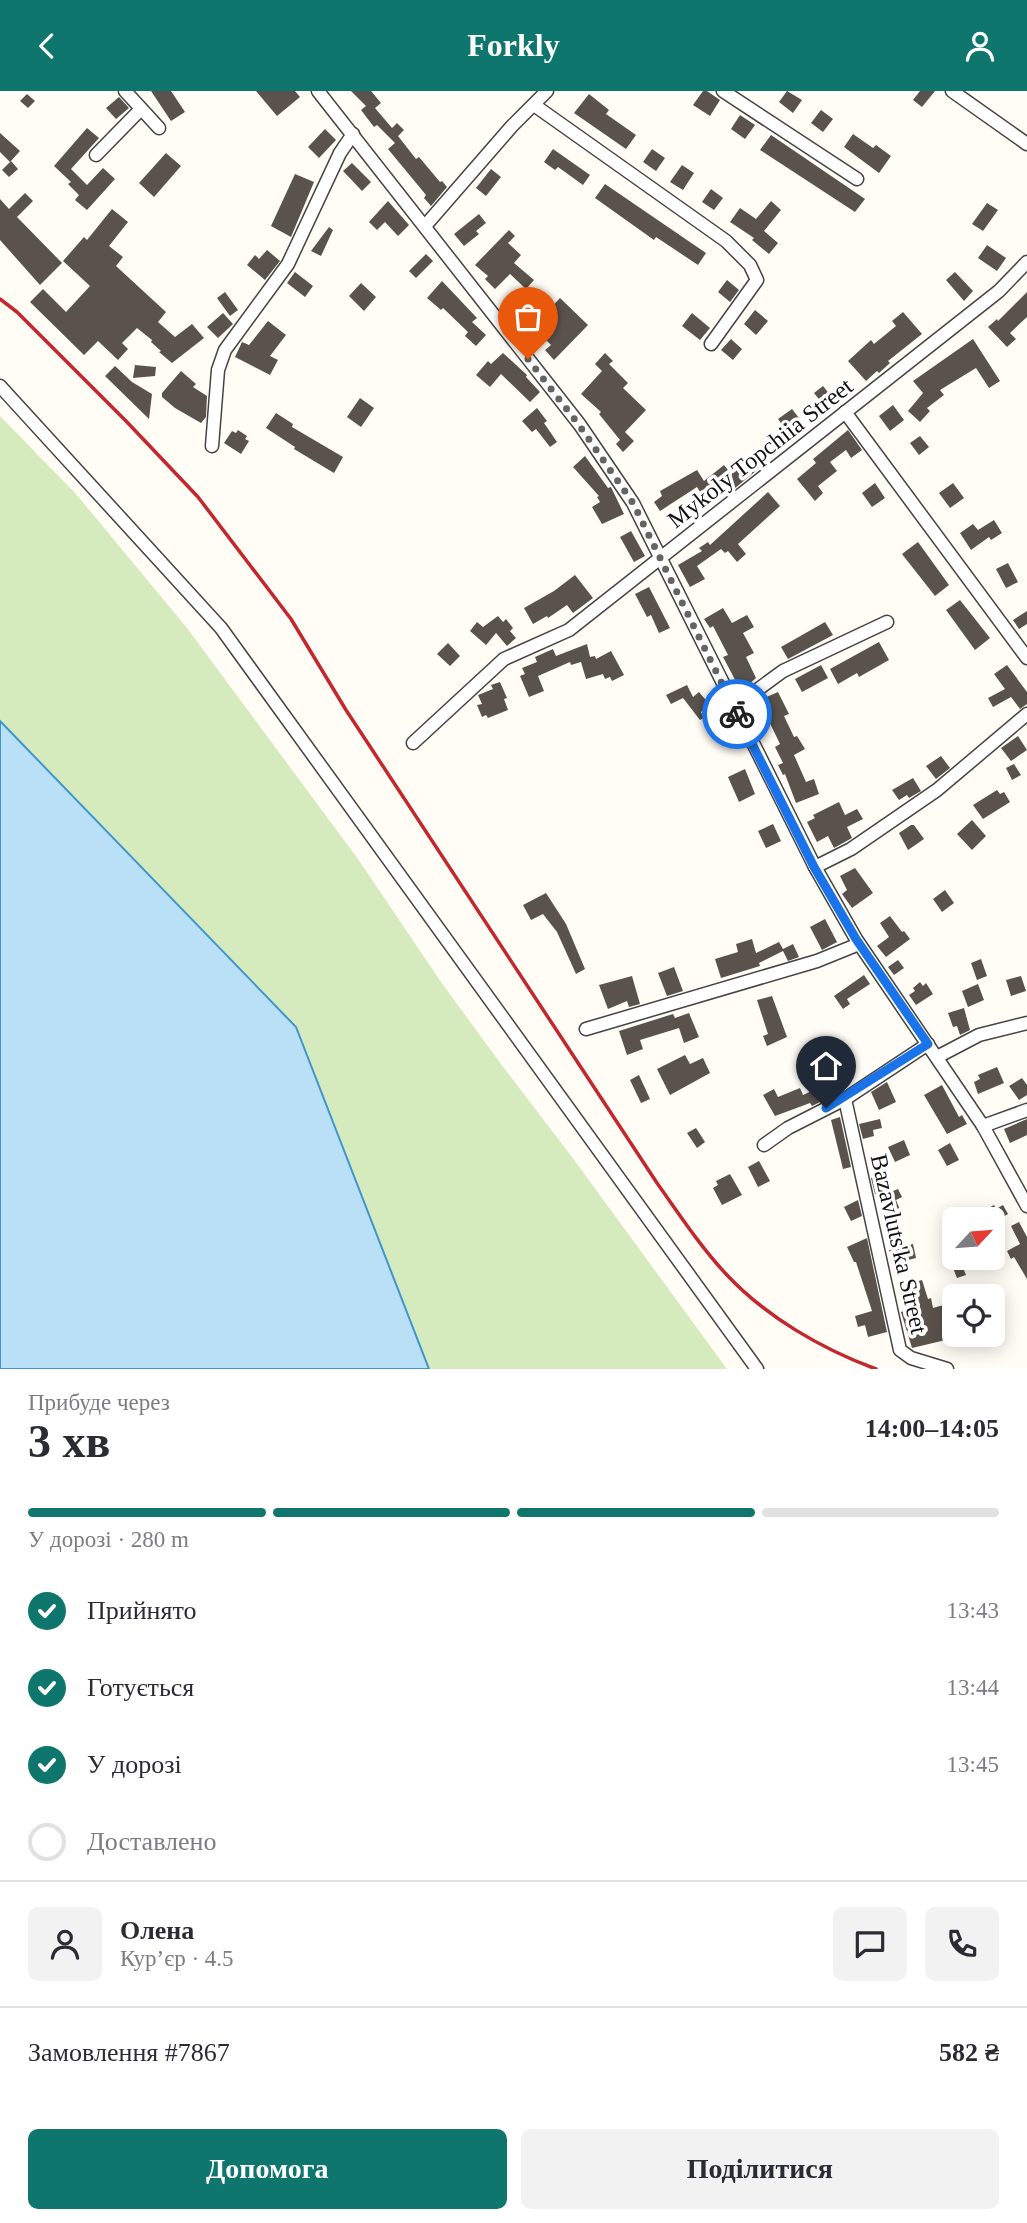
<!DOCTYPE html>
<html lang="uk">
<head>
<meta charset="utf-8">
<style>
	:root { --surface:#fff; --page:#f2f2f3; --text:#2b2b33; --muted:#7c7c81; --line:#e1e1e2; --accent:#0f766e }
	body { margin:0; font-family:Georgia,serif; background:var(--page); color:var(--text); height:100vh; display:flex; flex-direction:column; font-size:26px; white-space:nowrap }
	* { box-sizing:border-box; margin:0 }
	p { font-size:23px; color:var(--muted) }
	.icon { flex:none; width:38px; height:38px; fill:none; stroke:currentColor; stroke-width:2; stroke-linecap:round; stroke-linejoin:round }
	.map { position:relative; height:1278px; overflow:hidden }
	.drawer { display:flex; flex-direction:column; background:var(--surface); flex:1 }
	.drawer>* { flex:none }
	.needle { width:46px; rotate:64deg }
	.buttons { position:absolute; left:942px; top:1116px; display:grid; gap:14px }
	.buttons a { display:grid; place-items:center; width:63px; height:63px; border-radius:10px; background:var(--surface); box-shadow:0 4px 18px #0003; font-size:35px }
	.pin { position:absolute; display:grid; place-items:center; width:60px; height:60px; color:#fff; margin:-72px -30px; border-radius:50% 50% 50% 0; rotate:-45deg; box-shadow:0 0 7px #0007 }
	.pin .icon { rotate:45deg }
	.courier { position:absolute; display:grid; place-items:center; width:70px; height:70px; margin:-35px; border:5px solid #1a73e8; border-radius:50%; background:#fff; color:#222; box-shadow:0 2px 9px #0007 }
	.overview em { font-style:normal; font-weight:700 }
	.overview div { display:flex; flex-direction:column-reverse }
	.overview { display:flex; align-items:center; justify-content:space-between; height:119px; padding:0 28px }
	h1 { font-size:46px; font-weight:700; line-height:52px }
	.bar { display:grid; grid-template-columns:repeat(4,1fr); gap:10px 7px; align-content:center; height:84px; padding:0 28px }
	.bar i { height:9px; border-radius:5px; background:var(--line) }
	.bar .on { background:var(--accent) }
	.bar p { grid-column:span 4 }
	.line { display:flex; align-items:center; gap:18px; padding:0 28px; border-top:2px solid var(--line) }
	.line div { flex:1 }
	.round { display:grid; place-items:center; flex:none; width:74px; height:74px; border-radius:10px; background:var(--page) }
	ol { padding:0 28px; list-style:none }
	li { display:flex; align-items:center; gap:21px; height:77px }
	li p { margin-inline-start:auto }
	li .icon { padding:7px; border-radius:50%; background:var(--accent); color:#fff; stroke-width:4 }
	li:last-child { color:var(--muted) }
	li i { width:38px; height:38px; border:4px solid var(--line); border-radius:50% }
	.button { display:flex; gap:14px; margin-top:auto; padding:14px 28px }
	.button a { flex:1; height:80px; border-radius:10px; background:var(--accent); color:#fff; font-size:28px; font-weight:700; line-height:80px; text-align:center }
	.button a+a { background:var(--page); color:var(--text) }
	header { display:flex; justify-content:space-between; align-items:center; height:91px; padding:0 28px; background:var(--accent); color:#fff; font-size:32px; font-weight:700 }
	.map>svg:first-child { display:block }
	.green { fill:#d5ebbd }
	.water { fill:#b9e0f7; stroke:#3f96cf; stroke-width:2 }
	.building { fill:#5a524d }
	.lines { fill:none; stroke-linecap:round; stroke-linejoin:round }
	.minor-casing { stroke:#444; stroke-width:15 }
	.minor { stroke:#fff; stroke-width:12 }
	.rail { stroke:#c4262e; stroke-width:3.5 }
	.done { stroke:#646461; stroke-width:7; stroke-dasharray:0 12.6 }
	.route { stroke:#1a73e8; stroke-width:9 }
	.labels { text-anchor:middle; stroke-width:7; stroke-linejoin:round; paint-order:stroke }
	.street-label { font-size:24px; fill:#111; stroke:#fff }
</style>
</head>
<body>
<header><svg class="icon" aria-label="back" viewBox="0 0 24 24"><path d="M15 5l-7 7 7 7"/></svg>Forkly<svg class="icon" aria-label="person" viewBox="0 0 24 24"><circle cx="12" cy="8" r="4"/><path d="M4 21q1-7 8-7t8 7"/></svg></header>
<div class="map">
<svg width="1027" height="1278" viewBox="0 0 1027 1278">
	<rect width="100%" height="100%" fill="#fffdf5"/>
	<polygon class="green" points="0,325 76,403 187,537 358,768 441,891 501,973 572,1066 727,1278 429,1278 296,936 0,630"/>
	<polygon class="water" points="0,630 296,936 429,1278 0,1278"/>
	<g class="building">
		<polygon points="151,0 171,0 185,21 171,30"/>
		<polygon points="256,0 295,0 300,6 277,25"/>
		<polygon points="351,0 371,0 381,12 375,17 392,37 397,32 404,39 398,45 416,68 419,66 440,91 442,90 447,96 431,115 424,107 426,104 388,58 395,52 377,34 374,36 361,19 366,15"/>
		<polygon points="703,0 707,0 720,9 710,25 693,14"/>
		<polygon points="787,0 802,9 793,22 779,11"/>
		<polygon points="920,0 935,0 922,16 913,9"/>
		<polygon points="27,3 35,10 28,17 20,10"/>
		<polygon points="589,3 609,19 606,23 636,44 626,58 574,22"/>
		<polygon points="119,6 129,17 116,28 106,17"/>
		<polygon points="821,19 833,28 823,41 811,32"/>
		<polygon points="740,24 755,34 745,48 731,38"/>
		<polygon points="87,37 99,47 71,78 87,94 103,77 115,88 87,119 75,109 79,104 68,93 71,91 54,75"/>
		<polygon points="325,38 336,49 319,67 308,56"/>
		<polygon points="0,42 20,60 10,71 0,61"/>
		<polygon points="853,43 873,57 876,54 891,65 879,82 844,56"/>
		<polygon points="771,44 865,108 855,121 760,59"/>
		<polygon points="553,58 590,84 583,94 558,76 555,79 544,71"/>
		<polygon points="652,58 665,67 656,80 643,71"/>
		<polygon points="166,62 181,75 154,106 139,92"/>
		<polygon points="11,70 18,78 9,86 2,79"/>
		<polygon points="352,72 371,91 362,100 343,80"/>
		<polygon points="682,74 694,82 683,99 670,91"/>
		<polygon points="491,78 501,86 486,105 476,97"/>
		<polygon points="295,83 314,91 291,146 271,135"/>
		<polygon points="605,93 706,162 698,174 656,146 654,149 595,107"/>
		<polygon points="711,98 723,107 714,119 702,111"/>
		<polygon points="25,102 33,110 17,126 62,172 40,194 0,149 0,108 9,118"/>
		<polygon points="388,110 409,134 398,145 385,131 377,139 369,131"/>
		<polygon points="771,110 781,119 764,140 778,152 769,163 752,149 754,147 730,131 740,117 756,128"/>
		<polygon points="987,112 998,119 983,140 972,133"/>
		<polygon points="112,118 128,131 109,155 123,166 116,175 166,221 158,231 175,246 192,233 204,247 172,272 159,261 161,260 151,251 152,249 137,237 122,252 128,258 118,269 98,250 84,264 30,211 43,198 66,221 90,195 63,170 84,146 87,149"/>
		<polygon points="479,123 486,132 476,140 479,143 464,155 454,143"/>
		<polygon points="329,136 333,139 321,165 311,160"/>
		<polygon points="509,139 515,145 508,152 521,164 514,172 534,189 526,198 510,183 495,198 485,188 488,185 475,174"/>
		<polygon points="987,154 1006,167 997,180 978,167"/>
		<polygon points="267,159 280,170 265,189 247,174 255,164 259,168"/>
		<polygon points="426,163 433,170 416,187 409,180"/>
		<polygon points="295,181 313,195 305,206 287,192"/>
		<polygon points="955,181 973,200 964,210 946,189"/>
		<polygon points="727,189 739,199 730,211 718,201"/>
		<polygon points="442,190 477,227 472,231 486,244 476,255 465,245 468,241 443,217 441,219 427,207"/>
		<polygon points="361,192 376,206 364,220 349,205"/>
		<polygon points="522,198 533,206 519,225 516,225 509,219 514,213 512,211"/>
		<polygon points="225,201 238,219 230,225 217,207"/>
		<polygon points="1027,201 1027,226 1010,242 1016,248 1007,256 988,236 997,228 998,230"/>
		<polygon points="560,207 588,234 554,269 545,259 551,254 531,234 542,222 544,224"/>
		<polygon points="755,219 768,230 756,244 744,233"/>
		<polygon points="903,221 922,243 888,270 890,272 879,282 877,280 866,290 848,270 871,249 874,253 896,235 892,230"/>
		<polygon points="223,222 233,233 218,247 207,236"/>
		<polygon points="692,222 710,237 700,249 682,235"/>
		<polygon points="268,230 286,244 270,265 278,269 270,284 235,266 242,251 249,254"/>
		<polygon points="731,248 742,258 733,269 721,259"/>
		<polygon points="973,248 1000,290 989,297 976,277 940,299 944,304 927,317 930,320 920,331 908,320 923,302 913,290"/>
		<polygon points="503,262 527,284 526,286 540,301 530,311 501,283 490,296 476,284 488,270 491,273"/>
		<polygon points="605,262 613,270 609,273 628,292 623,297 646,319 625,341 634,350 623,361 616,353 620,349 599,323 601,321 581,303 602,280 595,273"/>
		<polygon points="135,274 156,276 155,285 133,287"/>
		<polygon points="115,275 132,291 152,303 149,328 105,285"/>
		<polygon points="181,280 196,293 193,296 207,305 206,326 201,332 175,317 162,306 162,302"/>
		<polygon points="823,295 835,310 826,317 814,302"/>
		<polygon points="360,307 374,317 361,336 347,326"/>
		<polygon points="893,314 904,329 890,340 879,325"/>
		<polygon points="537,317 547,330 544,332 557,351 550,356 536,338 532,341 522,330"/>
		<polygon points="792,318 806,336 792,347 778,328"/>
		<polygon points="276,322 293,333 292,336 343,366 334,382 294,358 295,356 266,337"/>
		<polygon points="238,339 247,345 245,348 249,350 241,363 224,352 232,340 236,342"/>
		<polygon points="848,339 862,359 851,367 846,359 830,371 837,380 818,395 823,402 815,410 797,388 816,372 813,368"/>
		<polygon points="920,345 929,356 919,364 910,352"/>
		<polygon points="585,365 608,397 611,396 624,423 602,433 592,416 600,411 597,406 599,405 573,376"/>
		<polygon points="749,369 757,379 729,402 721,392 702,404 697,396 660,420 654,411 662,405 660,400 697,379 704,390 724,374 731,383"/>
		<polygon points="875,392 885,407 872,416 862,402"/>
		<polygon points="953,392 964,407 950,417 939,402"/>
		<polygon points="768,401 780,415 738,453 746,463 737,471 728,460 725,462 721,458 697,475 705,488 690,496 678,474 702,460 699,457 708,451 710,454"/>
		<polygon points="994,429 1002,442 991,449 989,446 971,459 960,442 973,433 978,439"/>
		<polygon points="631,440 645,465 634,471 620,446"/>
		<polygon points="918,451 949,494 935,505 902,463"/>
		<polygon points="1008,472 1018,491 1006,497 996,478"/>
		<polygon points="575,484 593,507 573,522 567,514 548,527 547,525 533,533 524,517 554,500"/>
		<polygon points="649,496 670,537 659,542 651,524 647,526 635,503"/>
		<polygon points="960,509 990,547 975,559 946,519"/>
		<polygon points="723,517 732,532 747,524 754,536 743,542 754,562 746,566 756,587 741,600 723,566 728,564 713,535 710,537 704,528"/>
		<polygon points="1027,520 1027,533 1019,538 1013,529"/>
		<polygon points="498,525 503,531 506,528 513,537 510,540 516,547 507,555 496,542 486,554 470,540 477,531 483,536"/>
		<polygon points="825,531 833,544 788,568 781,556"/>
		<polygon points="879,551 889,569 859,586 857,582 838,593 830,578"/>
		<polygon points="448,552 460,565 450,575 437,563"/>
		<polygon points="587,553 590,566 595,565 596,568 611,560 624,584 612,590 610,586 605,588 603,583 586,588 581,571 571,574 570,571 538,585 544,600 529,606 520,585 525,583 522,577 537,571 535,566 553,558 556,565"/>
		<polygon points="821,574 828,587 802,601 795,588"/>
		<polygon points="1007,574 1027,601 1027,613 1020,618 1011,606 993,616 988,607 1005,598 994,583"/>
		<polygon points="500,591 507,607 504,608 508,619 488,627 486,624 482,626 477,614 482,613 478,604 493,598 491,594"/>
		<polygon points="687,594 693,606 699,601 710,614 701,621 704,627 700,629 683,607 671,613 666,604"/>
		<polygon points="778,601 789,623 784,625 794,646 797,645 805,658 794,664 806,691 814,688 819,703 796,712 785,683 783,684 778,674 783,672 775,656 780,653 766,624 769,623 762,608"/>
		<polygon points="1018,645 1027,659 1011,670 1001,657"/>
		<polygon points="941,665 950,677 936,688 926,675"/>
		<polygon points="1014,673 1021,684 1012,689 1006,677"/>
		<polygon points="745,678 755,703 739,711 728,686"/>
		<polygon points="913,687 921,700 909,707 907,704 899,709 892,699"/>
		<polygon points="997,699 1000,703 1004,701 1010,711 983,728 973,714"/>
		<polygon points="839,711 845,724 857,718 863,728 847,736 852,747 834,757 828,745 817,751 807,731 815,727 813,724"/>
		<polygon points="972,729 986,745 972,759 957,743"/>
		<polygon points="773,733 781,750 766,757 758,740"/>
		<polygon points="911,734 914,734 924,748 908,759 899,742"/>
		<polygon points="855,777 873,802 852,817 842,803 847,799 840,785"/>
		<polygon points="945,799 954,812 942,821 933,808"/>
		<polygon points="546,802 566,833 585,878 576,883 557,841 543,823 531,829 523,814"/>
		<polygon points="890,825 902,841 904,840 910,848 886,866 877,855 889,846 880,832"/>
		<polygon points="825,828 837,851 822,859 810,836"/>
		<polygon points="752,848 756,862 779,851 783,858 793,853 799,866 788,870 783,860 759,872 760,875 721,887 715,868 738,861 736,853"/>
		<polygon points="981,868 987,885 977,889 971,872"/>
		<polygon points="898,869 904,877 894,884 888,876"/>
		<polygon points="674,876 683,900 667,905 658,882"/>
		<polygon points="864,884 870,893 847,908 850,913 843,918 834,905"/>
		<polygon points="632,885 640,913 629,916 627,910 608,918 599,894"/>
		<polygon points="1021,885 1026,900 1011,905 1006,889"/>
		<polygon points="920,891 923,895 926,892 933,903 916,914 909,904 915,900 913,897"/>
		<polygon points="978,893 984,909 968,916 962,900"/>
		<polygon points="772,905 787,946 767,955 763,945 768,943 757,909"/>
		<polygon points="964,917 970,939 960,944 957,935 953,936 948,922"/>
		<polygon points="689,922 699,946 684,952 679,937 640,949 643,958 627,964 619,940 673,923 675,927"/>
		<polygon points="685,964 690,973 703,967 710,982 670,1004 657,978"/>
		<polygon points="997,976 1004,992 978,1003 974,991 980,988 978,984"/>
		<polygon points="639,984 650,1008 641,1012 630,989"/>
		<polygon points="1022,987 1027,994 1027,1004 1019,1009 1009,995"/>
		<polygon points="887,991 896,1011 879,1019 871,1001"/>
		<polygon points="942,994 959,1026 962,1024 967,1033 947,1043 924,1004"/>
		<polygon points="832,996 836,1003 812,1015 810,1012 775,1025 763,1004 774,998 778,1006 800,997 803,1004 816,998 818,1002"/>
		<polygon points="840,1026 851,1076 843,1078 831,1029"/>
		<polygon points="880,1028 882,1037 873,1039 874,1045 863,1048 859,1033"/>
		<polygon points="1027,1028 1027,1044 1010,1052 1004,1038"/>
		<polygon points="696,1037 705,1051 697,1057 687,1042"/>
		<polygon points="904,1049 910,1064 895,1071 888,1056"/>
		<polygon points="950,1052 959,1069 947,1075 938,1059"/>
		<polygon points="759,1070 770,1090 758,1096 748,1076"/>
		<polygon points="730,1083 742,1104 722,1114 713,1097 718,1094 716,1090"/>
		<polygon points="884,1083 889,1099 875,1103 871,1087"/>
		<polygon points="898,1098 902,1106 896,1109 903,1126 893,1129 883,1104"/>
		<polygon points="858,1109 862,1125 851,1130 844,1116"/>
		<polygon points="994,1114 996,1118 1003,1114 1008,1123 992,1132 992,1129 967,1129"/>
		<polygon points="1019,1131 1027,1146 1027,1188 1014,1166 1011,1168 1007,1160 1020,1153 1011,1135"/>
		<polygon points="867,1147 887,1241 868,1246 865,1234 858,1236 855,1225 872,1220 856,1171 854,1171 847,1156"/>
		<polygon points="913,1153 916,1167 893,1173 889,1159"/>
		<polygon points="949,1167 959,1167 966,1184 957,1187"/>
		<polygon points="922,1189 928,1208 931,1207 933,1217 954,1211 954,1247 912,1257 901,1221 907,1219 900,1195"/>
		<polygon points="955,1244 987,1244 987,1246 959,1256"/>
	</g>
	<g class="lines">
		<defs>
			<g id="minor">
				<polyline points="125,0 159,37"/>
				<polyline points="318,0 580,334 633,412 815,776 856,848 983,1035 1027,1115"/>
				<polyline points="723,0 857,88"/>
				<polyline points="952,0 1027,53"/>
				<polyline points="534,14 726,150 750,174 757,189 711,253"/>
				<polyline points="96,64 141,18"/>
				<polyline points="425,135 512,35 547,0"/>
				<polyline points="0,295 221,537 757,1278"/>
				<polyline points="845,321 1027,567"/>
				<polyline points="212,355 218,279 225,259 288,173 340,62 353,43"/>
				<polyline points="734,616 783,580 887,531"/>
				<polyline points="413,652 504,568 569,539 999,200 1027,171"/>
				<polyline points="815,776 851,758 937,699 1027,623"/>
				<polyline points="586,938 817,870 859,853"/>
				<polyline points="937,966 979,944 1027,932"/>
				<polyline points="845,1008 900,1259 911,1267 947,1278"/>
				<polyline points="983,1035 1027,1019"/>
				<polyline points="764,1054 788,1037 845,1008 928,953"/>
			</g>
		</defs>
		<use href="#minor" class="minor-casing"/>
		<use href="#minor" class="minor"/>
		<path class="rail" d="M0,208L17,221L126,330L198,406L291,528L346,619L657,1092C679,1123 700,1155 726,1183C766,1226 822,1258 876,1278"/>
	</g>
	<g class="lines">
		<polyline class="done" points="528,268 579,334 633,412 737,623"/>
		<polyline class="route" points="737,623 814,776 856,848 928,953 826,1017"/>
	</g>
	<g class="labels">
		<g class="street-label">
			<text transform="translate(760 362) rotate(-38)" y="8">Mykoly Topchiia Street</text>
			<text transform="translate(899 1153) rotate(77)" y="8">Bazavluts'ka Street</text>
		</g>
	</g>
</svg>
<div class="buttons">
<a><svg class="needle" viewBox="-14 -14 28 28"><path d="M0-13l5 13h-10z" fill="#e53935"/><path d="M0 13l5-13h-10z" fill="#7c7c81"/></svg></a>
<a><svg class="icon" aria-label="locate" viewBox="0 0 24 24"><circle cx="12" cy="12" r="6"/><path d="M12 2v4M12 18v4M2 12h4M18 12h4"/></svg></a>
</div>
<div class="pin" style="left:528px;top:268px;background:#ea580c"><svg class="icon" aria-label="bag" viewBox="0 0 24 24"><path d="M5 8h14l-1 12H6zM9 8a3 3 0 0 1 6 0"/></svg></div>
<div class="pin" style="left:826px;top:1017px;background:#1f2937"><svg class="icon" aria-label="home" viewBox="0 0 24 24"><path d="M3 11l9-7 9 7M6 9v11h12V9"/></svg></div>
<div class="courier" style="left:737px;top:623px"><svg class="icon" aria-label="bike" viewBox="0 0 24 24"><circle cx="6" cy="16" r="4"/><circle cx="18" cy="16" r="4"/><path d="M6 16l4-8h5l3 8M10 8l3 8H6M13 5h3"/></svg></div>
</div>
<section class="drawer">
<div class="overview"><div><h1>3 хв</h1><p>Прибуде через</p></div><em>14:00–14:05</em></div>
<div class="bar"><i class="on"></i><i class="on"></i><i class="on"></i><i></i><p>У дорозі · 280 m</p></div>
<ol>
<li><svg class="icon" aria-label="check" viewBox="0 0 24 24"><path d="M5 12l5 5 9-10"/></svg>Прийнято<p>13:43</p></li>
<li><svg class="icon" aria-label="check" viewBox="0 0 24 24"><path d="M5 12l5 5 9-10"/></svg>Готується<p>13:44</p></li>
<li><svg class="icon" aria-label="check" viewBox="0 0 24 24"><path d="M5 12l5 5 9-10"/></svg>У дорозі<p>13:45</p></li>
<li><i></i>Доставлено</li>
</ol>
<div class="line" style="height:126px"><a class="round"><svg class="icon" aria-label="person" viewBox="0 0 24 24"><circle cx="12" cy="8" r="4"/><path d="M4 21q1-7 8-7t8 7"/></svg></a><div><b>Олена</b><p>Кур’єр · 4.5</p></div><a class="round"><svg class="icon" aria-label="chat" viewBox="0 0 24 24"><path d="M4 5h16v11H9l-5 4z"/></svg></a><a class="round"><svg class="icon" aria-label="phone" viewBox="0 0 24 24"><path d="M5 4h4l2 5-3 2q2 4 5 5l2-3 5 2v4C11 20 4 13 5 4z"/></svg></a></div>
<div class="line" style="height:91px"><div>Замовлення #7867</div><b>582 ₴</b></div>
<div class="button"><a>Допомога</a><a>Поділитися</a></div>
</section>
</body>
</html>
